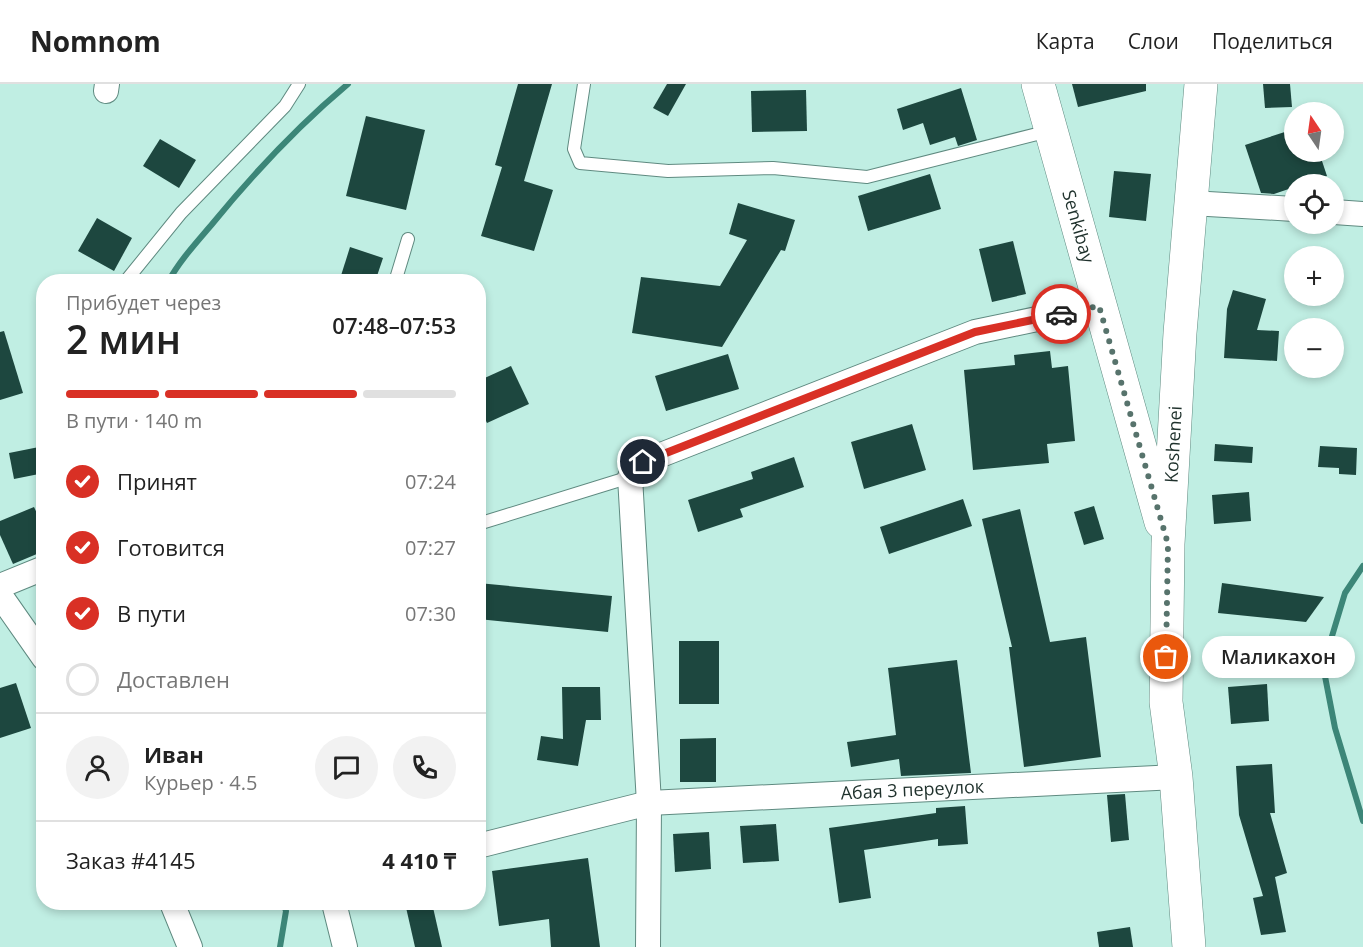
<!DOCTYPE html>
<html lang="ru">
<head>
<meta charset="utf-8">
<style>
	:root { --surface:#fff; --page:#f2f2f2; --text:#222; --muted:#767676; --line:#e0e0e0; --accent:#d93025 }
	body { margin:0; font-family:"Open Sans",sans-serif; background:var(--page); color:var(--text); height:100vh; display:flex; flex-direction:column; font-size:22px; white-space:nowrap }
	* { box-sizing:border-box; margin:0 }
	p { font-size:20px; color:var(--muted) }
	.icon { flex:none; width:33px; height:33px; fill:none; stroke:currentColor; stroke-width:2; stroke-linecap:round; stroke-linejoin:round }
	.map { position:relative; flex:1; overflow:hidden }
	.side { position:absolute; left:36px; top:190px; width:450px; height:636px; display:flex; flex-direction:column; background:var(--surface); border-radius:24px; box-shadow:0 3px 9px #0003 }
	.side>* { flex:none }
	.needle { width:39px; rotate:347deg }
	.fabs { position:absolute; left:1284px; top:18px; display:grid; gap:12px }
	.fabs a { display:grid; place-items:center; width:60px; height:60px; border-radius:50%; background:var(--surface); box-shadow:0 3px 9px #0003; font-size:30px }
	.pin { position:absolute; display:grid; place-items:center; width:51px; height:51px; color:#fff; margin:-26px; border:3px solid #fff; border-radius:50%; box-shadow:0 2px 6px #0007 }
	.courier { position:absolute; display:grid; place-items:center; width:60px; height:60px; margin:-30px; border:4px solid #d93025; border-radius:50%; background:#fff; color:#222; box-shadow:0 2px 8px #0007 }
	.bubble { position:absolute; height:42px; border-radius:21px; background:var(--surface); box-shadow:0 3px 9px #0003; font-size:20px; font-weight:600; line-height:42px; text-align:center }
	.headline em { font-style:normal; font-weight:600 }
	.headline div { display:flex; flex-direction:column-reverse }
	.headline { display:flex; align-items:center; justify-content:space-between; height:102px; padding:0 30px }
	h1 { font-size:39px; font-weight:600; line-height:45px }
	.bar { display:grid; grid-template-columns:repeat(4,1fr); gap:9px 6px; align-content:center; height:72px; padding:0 30px }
	.bar i { height:8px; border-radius:4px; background:var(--line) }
	.bar .on { background:var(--accent) }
	.bar p { grid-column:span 4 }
	.line { display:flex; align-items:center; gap:15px; padding:0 30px; border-top:2px solid var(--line) }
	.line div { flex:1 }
	.round { display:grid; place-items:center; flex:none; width:63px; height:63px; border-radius:32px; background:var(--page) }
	ol { padding:0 30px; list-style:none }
	li { display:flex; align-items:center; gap:18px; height:66px }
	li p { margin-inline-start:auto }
	li .icon { padding:6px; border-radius:50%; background:var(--accent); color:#fff; stroke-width:4 }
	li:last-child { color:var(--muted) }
	li i { width:33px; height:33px; border:3px solid var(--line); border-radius:50% }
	header { display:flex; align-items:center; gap:36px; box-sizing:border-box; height:84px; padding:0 30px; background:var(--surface); border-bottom:2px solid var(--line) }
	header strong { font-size:28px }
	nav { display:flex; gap:33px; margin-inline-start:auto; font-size:21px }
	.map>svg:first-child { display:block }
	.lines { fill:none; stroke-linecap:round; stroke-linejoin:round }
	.stream { stroke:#3c8678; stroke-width:6 }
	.building { fill:#1d473f }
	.lane-casing { stroke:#5f8a80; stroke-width:14 }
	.street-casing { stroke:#5f8a80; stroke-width:26 }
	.secondary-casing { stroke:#5f8a80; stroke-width:34 }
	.lane { stroke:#fff; stroke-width:12 }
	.street { stroke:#fff; stroke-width:24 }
	.secondary { stroke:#fff; stroke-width:33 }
	.done { stroke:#57736c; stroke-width:6; stroke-dasharray:0 10.8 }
	.route { stroke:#d93025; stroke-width:8 }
	.labels { text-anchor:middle; stroke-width:6; stroke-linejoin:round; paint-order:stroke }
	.street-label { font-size:18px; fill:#1f312c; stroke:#c0eee3 }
</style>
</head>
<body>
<header>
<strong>Nomnom</strong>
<nav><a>Карта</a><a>Слои</a><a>Поделиться</a></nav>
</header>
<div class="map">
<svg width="1363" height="863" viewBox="0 0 1363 863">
	<rect width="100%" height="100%" fill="#c0eee3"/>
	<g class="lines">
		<g class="stream">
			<path d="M168,198C180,176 197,158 213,139C254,89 299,41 348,0"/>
			<polyline points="1363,482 1345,509 1323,582 1335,644 1363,737"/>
			<polyline points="280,863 286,827 283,819"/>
		</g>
	</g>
	<g class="building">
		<polygon points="518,0 552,0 524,97 553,106 534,167 481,152 502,83 495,81"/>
		<polygon points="667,0 686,0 668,32 653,24"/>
		<polygon points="1072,0 1146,0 1146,7 1078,23"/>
		<polygon points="1263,0 1290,0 1292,23 1265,24"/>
		<polygon points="961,4 977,56 958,62 955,53 930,61 923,39 903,46 897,25"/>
		<polygon points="806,6 807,47 752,48 751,7"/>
		<polygon points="366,32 425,46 406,126 346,112"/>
		<polygon points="1294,45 1294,68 1319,68 1327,92 1274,110 1261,109 1245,61"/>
		<polygon points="160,55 196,76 179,104 143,82"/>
		<polygon points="1114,87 1151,90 1146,137 1109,133"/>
		<polygon points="930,90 941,125 868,147 858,112"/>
		<polygon points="738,119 795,136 785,167 781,166 722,263 632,249 641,193 720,202 747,156 729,150"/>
		<polygon points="97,134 132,154 114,187 78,167"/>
		<polygon points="1013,157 1026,210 992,218 979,165"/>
		<polygon points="350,163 383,174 375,198 339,198"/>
		<polygon points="1233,206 1266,215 1257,246 1279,247 1277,277 1224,274 1227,225"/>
		<polygon points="4,247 23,309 0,316 0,248"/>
		<polygon points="1050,267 1052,284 1068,282 1075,357 1047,360 1049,379 973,386 964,286 1015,281 1014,271"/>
		<polygon points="728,270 739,305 666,327 655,292"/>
		<polygon points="511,282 529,320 487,339 478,321 478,297"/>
		<polygon points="912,340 926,386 864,405 851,358"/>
		<polygon points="1215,360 1253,363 1252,379 1214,377"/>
		<polygon points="1320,362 1357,364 1356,391 1339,390 1339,384 1318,383"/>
		<polygon points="39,363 44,389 14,395 9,369"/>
		<polygon points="794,373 804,403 740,425 743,433 698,448 688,416 753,395 751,388"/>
		<polygon points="1249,408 1251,437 1214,440 1212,411"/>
		<polygon points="963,415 972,442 889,470 880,443"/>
		<polygon points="1094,422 1104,455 1084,461 1074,428"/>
		<polygon points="34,423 44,444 44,467 13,480 0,451 0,437"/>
		<polygon points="1020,425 1050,558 1086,553 1101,673 1024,683 1009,563 1012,563 982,435"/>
		<polygon points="478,499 612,512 608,548 478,535"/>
		<polygon points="1222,499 1324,513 1306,538 1218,529"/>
		<rect x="679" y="557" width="40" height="63"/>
		<polygon points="957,576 971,689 901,692 899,675 851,683 847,658 896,651 888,584"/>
		<polygon points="16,599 31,644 0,654 0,604"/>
		<polygon points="1267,600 1269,637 1231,640 1228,603"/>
		<polygon points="562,603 600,603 601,636 586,636 578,682 537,676 541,652 563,655"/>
		<polygon points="716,654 716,698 680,698 680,655"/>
		<polygon points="1272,680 1275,729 1270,729 1287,789 1275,793 1286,848 1261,851 1253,814 1263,812 1239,731 1236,682"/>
		<polygon points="1125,710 1129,756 1111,758 1107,711"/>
		<polygon points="965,722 968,760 938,762 938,755 864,766 871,814 839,819 829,744 936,729 936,724"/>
		<polygon points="776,740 779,777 743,779 740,742"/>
		<polygon points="709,748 711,785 675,788 673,750"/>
		<polygon points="588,774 600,863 551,863 549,835 499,842 492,787"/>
		<polygon points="405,819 432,819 442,863 415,863"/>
		<polygon points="1130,843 1133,863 1099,863 1097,848"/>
	</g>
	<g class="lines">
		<defs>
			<g id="lane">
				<polyline points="584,0 574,65 580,79 668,87 773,84 867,93 1049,47"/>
				<polyline points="125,198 181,129 285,22 299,0"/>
				<polyline points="395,198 408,155"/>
				<polyline points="478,440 630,393"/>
			</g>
			<g id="street">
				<polyline points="106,7 107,0"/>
				<polyline points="1191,119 1294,125"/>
				<polyline points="1334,128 1363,130"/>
				<polyline points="0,502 44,484"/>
				<polyline points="0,511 44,574"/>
				<path id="s1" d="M478,762L649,719L1176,693"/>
				<polyline points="172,819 190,863"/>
				<polyline points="334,819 345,863"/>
				<polyline points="648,863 649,719 630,393 634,384 643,378 975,248 1099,222"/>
			</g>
			<g id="secondary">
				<path id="s2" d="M1038,0L1161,438"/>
				<path id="s3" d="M1189,863L1176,693L1166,618L1168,460L1180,249L1201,0"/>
			</g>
		</defs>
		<use href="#lane" class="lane-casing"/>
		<use href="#street" class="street-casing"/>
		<use href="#secondary" class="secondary-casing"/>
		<use href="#lane" class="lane"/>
		<use href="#street" class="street"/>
		<use href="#secondary" class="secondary"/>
	</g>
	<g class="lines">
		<polyline class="done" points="1061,230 1099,222 1168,460 1166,573"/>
		<polyline class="route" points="643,378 975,248 1061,230"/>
	</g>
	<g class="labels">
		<g class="street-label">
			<text dy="6" stroke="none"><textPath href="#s2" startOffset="148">Senkibay</textPath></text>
			<text dy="6" stroke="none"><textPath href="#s3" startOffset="504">Koshenei</textPath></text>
			<text dy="6" stroke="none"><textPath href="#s1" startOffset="440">Абая 3 переулок</textPath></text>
		</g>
	</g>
</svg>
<div class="fabs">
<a><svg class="needle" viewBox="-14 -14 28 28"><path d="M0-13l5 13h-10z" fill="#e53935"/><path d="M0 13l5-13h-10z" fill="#767676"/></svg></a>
<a><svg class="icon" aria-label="locate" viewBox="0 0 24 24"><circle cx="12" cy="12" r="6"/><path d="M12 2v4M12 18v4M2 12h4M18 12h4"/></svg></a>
<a>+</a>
<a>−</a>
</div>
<div class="pin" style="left:1166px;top:573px;background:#ea580c"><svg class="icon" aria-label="bag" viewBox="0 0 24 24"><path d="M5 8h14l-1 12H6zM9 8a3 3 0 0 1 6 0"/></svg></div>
<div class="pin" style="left:643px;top:378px;background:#1f2937"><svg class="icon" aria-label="home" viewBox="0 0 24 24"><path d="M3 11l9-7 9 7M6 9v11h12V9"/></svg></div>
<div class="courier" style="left:1061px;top:230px"><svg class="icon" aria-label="car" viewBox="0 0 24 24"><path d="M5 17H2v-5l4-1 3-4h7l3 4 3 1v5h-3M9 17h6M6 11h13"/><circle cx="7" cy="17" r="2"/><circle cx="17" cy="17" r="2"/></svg></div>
<div class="bubble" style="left:1202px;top:552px;width:153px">Маликахон</div>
<section class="side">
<div class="headline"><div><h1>2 мин</h1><p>Прибудет через</p></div><em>07:48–07:53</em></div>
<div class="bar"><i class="on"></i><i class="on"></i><i class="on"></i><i></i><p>В пути · 140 m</p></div>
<ol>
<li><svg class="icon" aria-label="check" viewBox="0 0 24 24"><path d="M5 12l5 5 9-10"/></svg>Принят<p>07:24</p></li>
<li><svg class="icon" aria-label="check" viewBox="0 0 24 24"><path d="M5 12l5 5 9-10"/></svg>Готовится<p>07:27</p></li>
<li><svg class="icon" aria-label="check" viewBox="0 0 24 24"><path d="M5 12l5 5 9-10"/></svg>В пути<p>07:30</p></li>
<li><i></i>Доставлен</li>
</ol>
<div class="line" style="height:108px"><a class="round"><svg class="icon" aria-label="person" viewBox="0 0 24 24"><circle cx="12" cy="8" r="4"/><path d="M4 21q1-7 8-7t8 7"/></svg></a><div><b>Иван</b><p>Курьер · 4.5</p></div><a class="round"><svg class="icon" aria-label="chat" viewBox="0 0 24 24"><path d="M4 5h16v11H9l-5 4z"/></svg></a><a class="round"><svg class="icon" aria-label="phone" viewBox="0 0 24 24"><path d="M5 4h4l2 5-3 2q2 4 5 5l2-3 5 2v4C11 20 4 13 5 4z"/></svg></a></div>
<div class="line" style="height:78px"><div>Заказ #4145</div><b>4 410 ₸</b></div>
</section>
</div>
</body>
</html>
